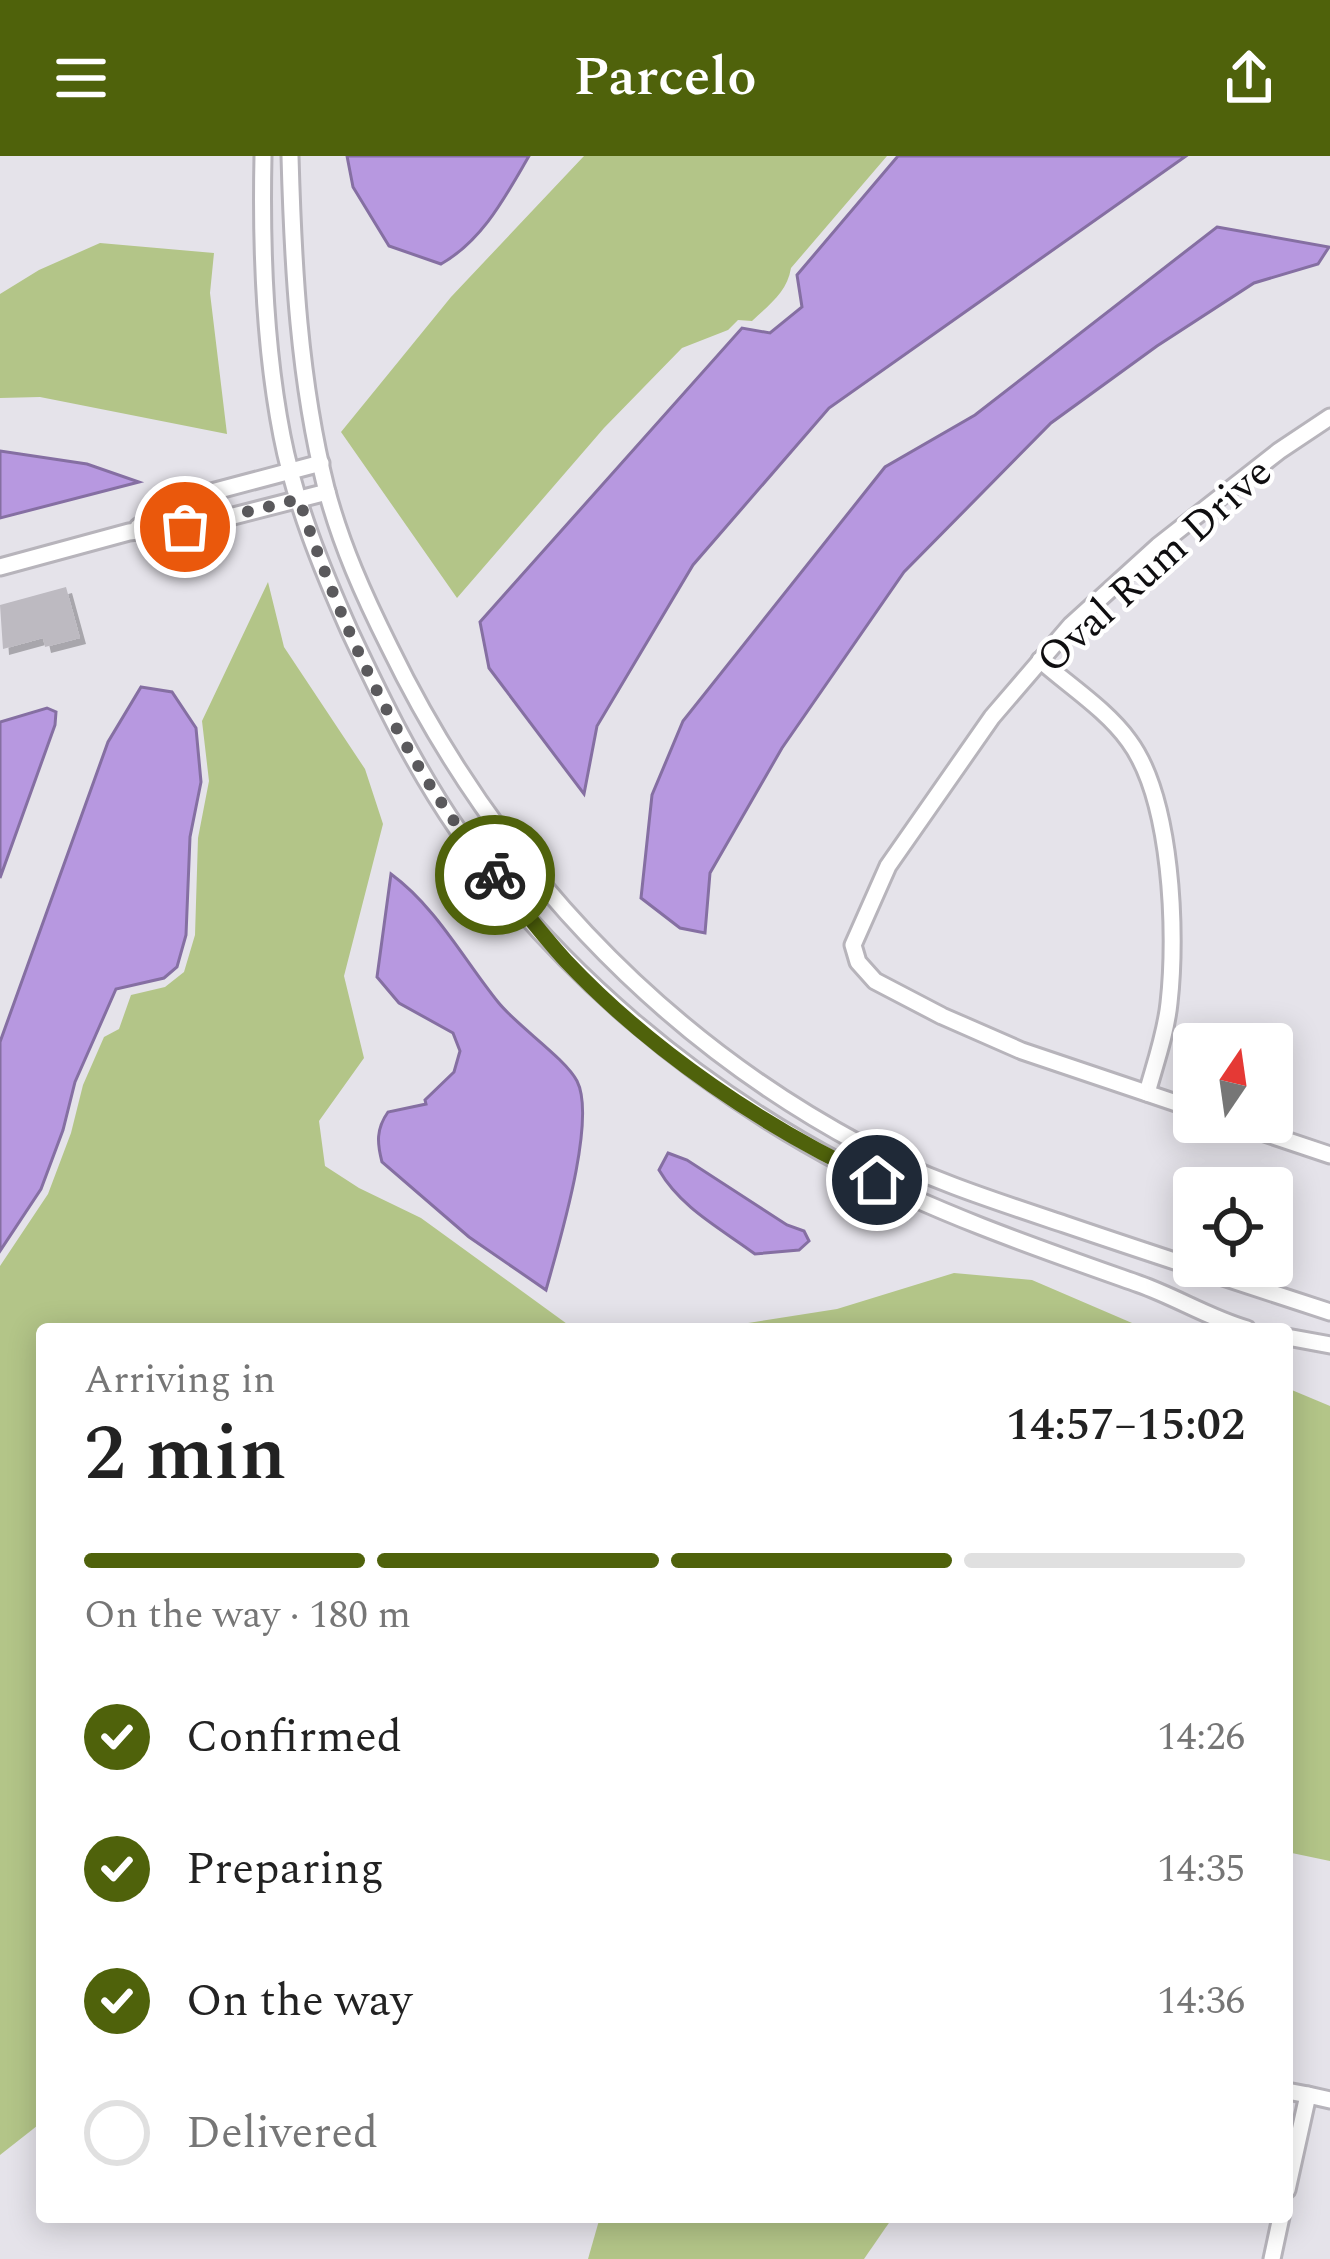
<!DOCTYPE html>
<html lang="en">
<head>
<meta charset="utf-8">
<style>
	:root { --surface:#fff; --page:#f2f2f2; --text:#222; --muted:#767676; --line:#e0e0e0; --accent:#4f620b }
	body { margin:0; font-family:Spectral,serif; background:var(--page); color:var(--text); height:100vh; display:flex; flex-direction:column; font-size:45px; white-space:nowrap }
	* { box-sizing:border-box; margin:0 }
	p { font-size:39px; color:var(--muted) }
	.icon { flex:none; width:66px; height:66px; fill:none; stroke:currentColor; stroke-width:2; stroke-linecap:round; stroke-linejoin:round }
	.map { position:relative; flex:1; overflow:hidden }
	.sheet { position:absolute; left:36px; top:1167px; width:1257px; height:900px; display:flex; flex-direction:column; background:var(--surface); border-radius:12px; box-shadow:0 6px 30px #0003 }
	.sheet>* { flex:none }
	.needle { width:78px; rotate:13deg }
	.fabs { position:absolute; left:1173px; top:867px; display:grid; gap:24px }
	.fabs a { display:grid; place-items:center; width:120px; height:120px; border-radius:12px; background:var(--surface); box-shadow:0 6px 30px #0003; font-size:60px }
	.pin { position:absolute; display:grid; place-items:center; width:102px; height:102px; color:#fff; margin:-51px; border:6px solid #fff; border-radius:50%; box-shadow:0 3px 12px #0007 }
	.courier { position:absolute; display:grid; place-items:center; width:120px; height:120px; margin:-60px; border:9px solid #4f620b; border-radius:50%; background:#fff; color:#222; box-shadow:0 3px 15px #0007 }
	.headline em { font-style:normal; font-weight:600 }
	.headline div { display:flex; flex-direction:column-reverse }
	.headline { display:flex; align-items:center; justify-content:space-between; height:204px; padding:0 48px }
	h1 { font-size:78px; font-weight:600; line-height:90px }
	.bar { display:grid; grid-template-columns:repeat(4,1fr); gap:18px 12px; align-content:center; height:144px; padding:0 48px }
	.bar i { height:15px; border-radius:9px; background:var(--line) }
	.bar .on { background:var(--accent) }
	.bar p { grid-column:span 4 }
	ol { padding:0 48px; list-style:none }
	li { display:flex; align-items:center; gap:36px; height:132px }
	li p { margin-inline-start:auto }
	li .icon { padding:12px; border-radius:50%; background:var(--accent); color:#fff; stroke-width:4 }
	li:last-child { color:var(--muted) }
	li i { width:66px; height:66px; border:6px solid var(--line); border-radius:50% }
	header { display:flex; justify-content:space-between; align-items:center; height:156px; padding:0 48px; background:var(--accent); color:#fff; font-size:54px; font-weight:600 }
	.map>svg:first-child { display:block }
	.green { fill:#b3c588 }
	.water { fill:#b798e0; stroke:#856fa2; stroke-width:3 }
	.building { fill:#bdbac1; filter:url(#shadow) }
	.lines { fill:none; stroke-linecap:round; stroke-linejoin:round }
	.street-casing { stroke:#b7b4bb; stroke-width:21 }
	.street { stroke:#fff; stroke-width:15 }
	.done { stroke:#5a595c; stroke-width:12; stroke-dasharray:0 21.6 }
	.route { stroke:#4f620b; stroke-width:15 }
	.labels { text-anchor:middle; stroke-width:9; stroke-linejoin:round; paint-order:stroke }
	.street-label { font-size:42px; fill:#0f0e10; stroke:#fff }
</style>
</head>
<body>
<header><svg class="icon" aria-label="menu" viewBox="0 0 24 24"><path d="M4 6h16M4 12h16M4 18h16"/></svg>Parcelo<svg class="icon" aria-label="share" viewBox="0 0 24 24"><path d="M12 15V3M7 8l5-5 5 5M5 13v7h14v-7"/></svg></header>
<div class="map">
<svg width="1330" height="2103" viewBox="0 0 1330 2103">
	<defs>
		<filter id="shadow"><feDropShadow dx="6" dy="6" stdDeviation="0" flood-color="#0004"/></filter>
	</defs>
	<rect width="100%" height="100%" fill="#e5e3ea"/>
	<g class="green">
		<path d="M584,0H887L791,112C787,136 771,147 752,165L738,164L728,174L682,192L604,272L457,442L341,276L451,141Z"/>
		<polygon points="100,87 214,97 210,137 227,278 40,241 0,242 0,138 39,114"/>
		<polygon points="268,426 284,491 365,613 383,668 344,820 364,902 319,965 325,1010 359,1032 421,1062 574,1173 42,1173 42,1966 0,1999 0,1110 48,1038 71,977 83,929 104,881 119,873 131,839 165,831 184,816 195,779 198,682 209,625 202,565"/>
		<polygon points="954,1117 1032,1124 1146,1173 710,1173 837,1153"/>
		<polygon points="1287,1232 1330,1250 1330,1705 1287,1696"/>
		<polygon points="600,2061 893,2061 864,2103 588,2103"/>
	</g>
	<g class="water">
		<path d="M347,0H529C505,41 483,84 441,108L389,90L353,31Z"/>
		<polygon points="898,0 1186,0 829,252 693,409 597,570 584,638 489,512 480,466 742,172 770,177 802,151 797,119"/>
		<polygon points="1217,71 1329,91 1318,108 1254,127 1157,190 1051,267 904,416 782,592 710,717 705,777 680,772 641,742 652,639 683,565 885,311 975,259"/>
		<polygon points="0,295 87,308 139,326 0,362"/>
		<polygon points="141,531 172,536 196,572 201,626 190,681 186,779 177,811 164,822 116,833 75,926 63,974 41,1033 0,1095 0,886 108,586"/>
		<polygon points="47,552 56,556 55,569 0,722 0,566"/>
		<path d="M391,718C436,751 464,804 498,846C517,870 565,902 577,925C597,964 558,1090 546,1134L469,1081L382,1006C377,987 376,973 388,956L426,948L425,944L454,916L460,895L453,877L399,847L377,821Z"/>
		<path d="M668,997L687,1004L787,1069L804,1075L809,1085L799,1094L755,1098C720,1072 681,1052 659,1014Z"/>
	</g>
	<polygon class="building" points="66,431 80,482 45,491 43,482 3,493 0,449"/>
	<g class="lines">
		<defs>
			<g id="street">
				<path d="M263,0C261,93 264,188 282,280C295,347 322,413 350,476C382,544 415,612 458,674C556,814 695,930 845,1009C938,1058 1040,1093 1139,1128C1176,1141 1209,1162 1247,1173"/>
				<path d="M290,0C293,111 299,224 326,332C341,389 364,440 390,492C492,702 654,878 862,989C926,1023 995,1045 1064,1068C1152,1098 1241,1127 1330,1156"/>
				<polyline points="138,371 189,342 321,307"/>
				<polyline points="0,411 129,376 202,368 327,336"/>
				<path d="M1040,504C1068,529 1107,554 1129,585C1172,643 1177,777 1169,847C1166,877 1155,908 1147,937"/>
				<polyline points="1194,953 1022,895 942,860 875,825 858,806 853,789 888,710 992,561 1071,469 1158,390 1279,295 1330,261"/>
				<polyline points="1232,966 1330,999"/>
				<polyline points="1287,1181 1330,1189"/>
				<polyline points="1287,1935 1308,1939"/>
				<polyline points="1287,2034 1308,1939 1330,1944"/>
				<polyline points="1272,2103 1281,2061"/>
			</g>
		</defs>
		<use href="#street" class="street-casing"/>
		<use href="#street" class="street"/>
	</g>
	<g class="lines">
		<path class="done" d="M185,371L299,343C343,477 405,610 495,719"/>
		<path class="route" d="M495,719C519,748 541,778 566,805C652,896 765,972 877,1024"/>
	</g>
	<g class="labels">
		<g class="street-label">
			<text transform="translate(1153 408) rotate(-42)" y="15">Oval Rum Drive</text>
		</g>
	</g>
</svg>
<div class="fabs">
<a><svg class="needle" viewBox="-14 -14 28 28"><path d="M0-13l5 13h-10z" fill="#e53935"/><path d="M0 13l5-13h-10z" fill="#767676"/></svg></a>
<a><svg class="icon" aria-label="locate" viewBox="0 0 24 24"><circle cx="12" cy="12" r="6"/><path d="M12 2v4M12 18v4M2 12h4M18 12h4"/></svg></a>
</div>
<div class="pin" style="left:185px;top:371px;background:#ea580c"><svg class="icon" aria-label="bag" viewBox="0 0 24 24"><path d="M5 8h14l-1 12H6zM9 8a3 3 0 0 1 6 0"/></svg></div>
<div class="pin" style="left:877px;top:1024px;background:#1f2937"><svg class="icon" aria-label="home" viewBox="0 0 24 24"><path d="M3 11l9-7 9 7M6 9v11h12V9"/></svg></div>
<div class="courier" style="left:495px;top:719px"><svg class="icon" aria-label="bike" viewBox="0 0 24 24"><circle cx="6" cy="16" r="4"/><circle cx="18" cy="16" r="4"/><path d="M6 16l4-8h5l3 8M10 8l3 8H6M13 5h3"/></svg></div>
<section class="sheet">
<div class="headline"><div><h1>2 min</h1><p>Arriving in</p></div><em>14:57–15:02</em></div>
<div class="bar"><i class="on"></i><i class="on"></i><i class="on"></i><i></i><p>On the way · 180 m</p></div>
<ol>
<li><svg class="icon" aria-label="check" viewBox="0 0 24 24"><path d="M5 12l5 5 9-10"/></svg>Confirmed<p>14:26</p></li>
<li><svg class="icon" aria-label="check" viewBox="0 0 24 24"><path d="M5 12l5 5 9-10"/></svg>Preparing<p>14:35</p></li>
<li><svg class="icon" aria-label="check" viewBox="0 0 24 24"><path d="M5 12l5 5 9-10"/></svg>On the way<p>14:36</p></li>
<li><i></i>Delivered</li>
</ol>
</section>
</div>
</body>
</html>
